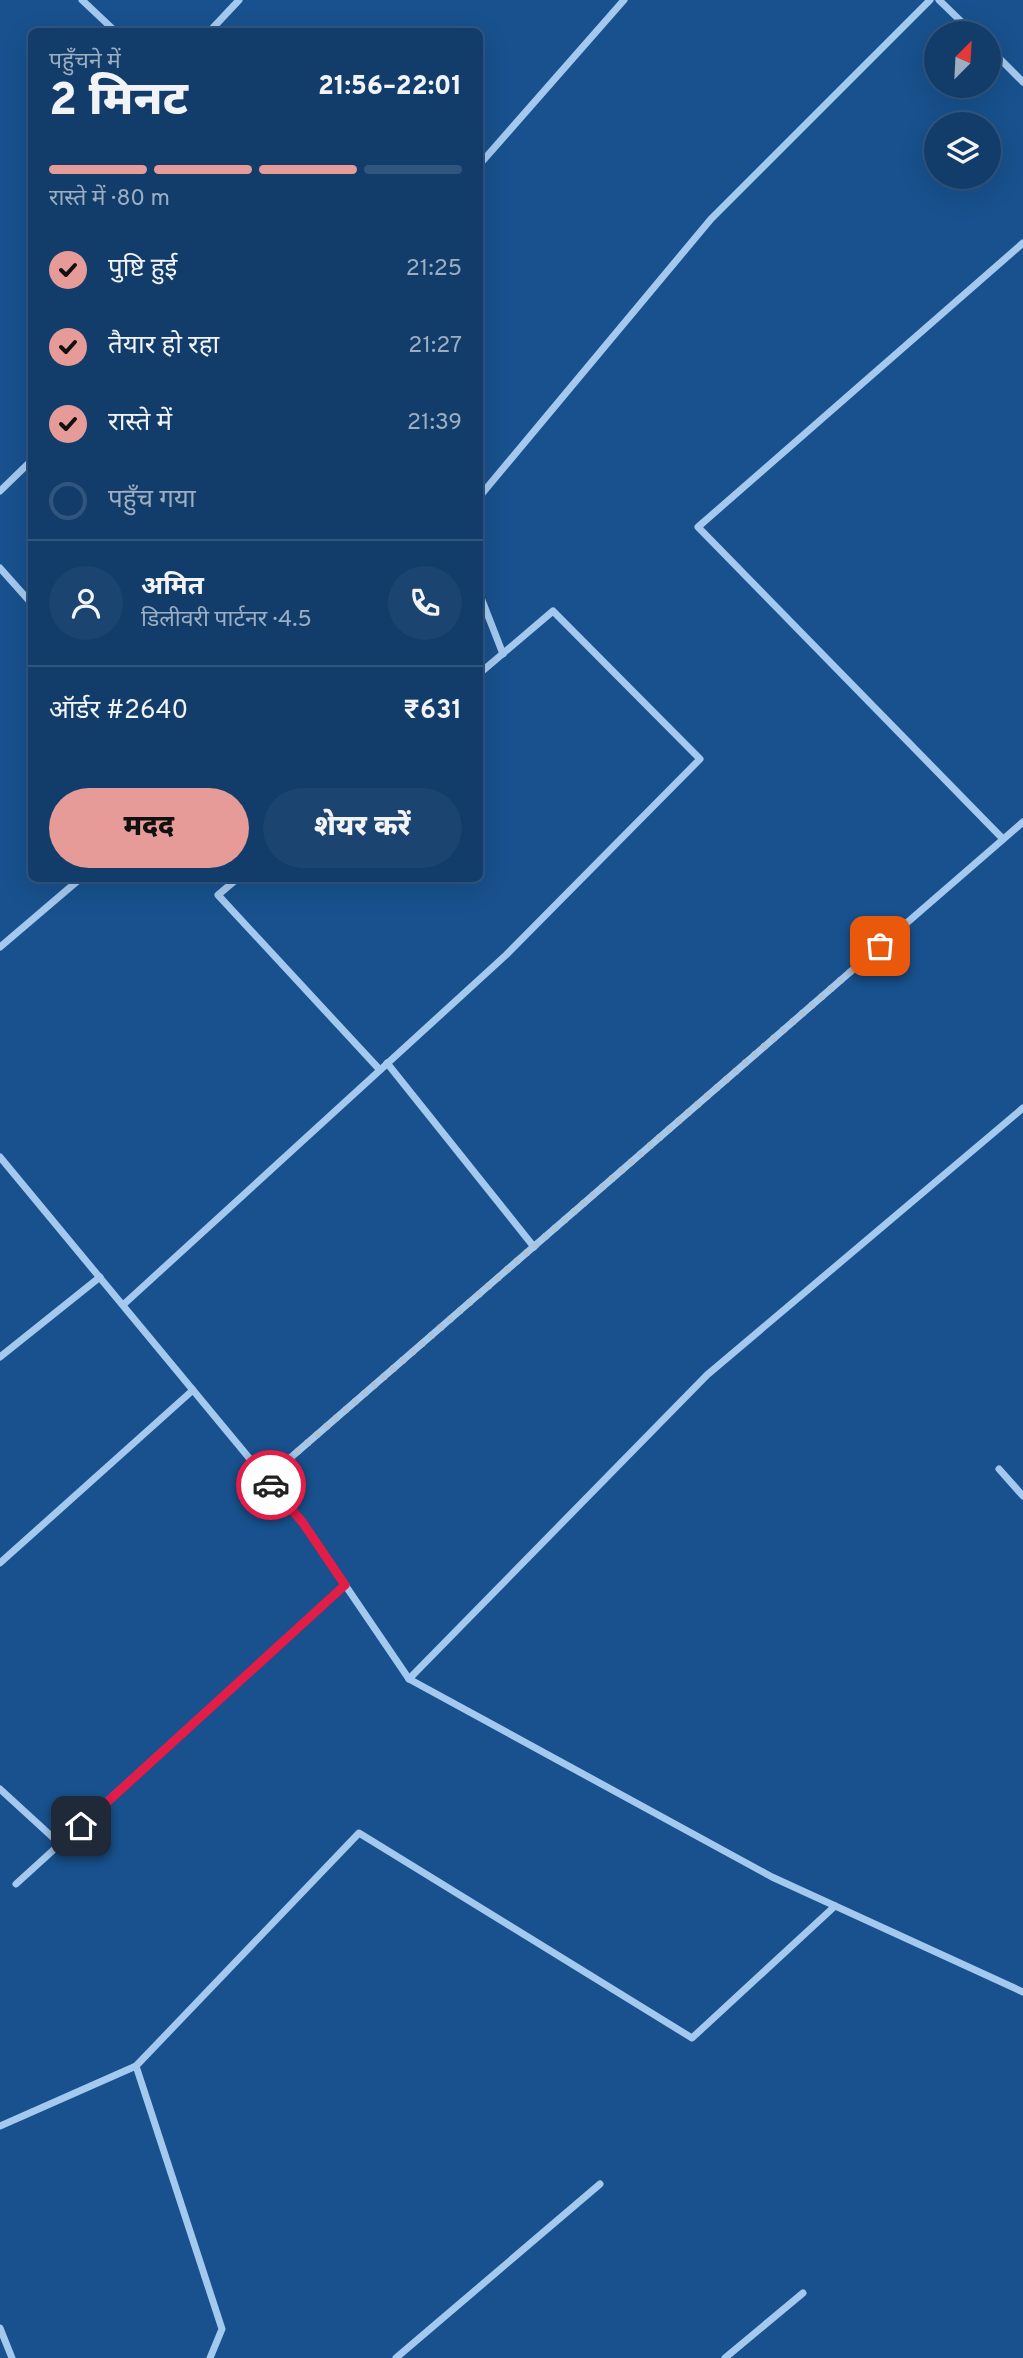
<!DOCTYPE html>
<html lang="hi">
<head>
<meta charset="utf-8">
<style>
	:root { --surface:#123d6a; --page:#1b4470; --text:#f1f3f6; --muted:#9caec1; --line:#31567e; --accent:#e69b98 }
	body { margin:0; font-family:Overpass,"Noto Sans Devanagari",sans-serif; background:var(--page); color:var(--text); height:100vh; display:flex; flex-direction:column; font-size:26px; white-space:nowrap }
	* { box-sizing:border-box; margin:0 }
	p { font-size:23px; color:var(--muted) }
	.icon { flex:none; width:38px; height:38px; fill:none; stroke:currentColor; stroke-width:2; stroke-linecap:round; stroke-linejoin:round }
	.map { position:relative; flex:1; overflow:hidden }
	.sheet { position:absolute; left:28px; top:28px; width:455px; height:854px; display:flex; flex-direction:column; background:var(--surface); border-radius:10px; box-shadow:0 7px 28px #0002,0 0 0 2px var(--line) }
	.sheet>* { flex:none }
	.needle { width:46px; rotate:24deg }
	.controls { position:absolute; left:924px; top:21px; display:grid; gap:14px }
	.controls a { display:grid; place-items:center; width:77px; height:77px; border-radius:50%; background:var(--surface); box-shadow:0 7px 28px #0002,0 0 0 2px var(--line); font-size:35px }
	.pin { position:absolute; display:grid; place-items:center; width:60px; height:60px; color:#fff; margin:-30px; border-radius:14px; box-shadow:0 4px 10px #0006 }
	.courier { position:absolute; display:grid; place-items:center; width:70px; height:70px; margin:-35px; border:5px solid #e11d48; border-radius:50%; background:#fff; color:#222; box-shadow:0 2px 9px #0007 }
	.overview em { font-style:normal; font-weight:800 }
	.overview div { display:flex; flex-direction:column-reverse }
	.overview { display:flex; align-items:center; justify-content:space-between; height:119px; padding:0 21px }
	h1 { font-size:46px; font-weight:800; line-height:52px }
	.bar { display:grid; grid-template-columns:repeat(4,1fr); gap:10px 7px; align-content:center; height:84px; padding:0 21px }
	.bar i { height:9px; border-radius:5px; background:var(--line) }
	.bar .on { background:var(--accent) }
	.bar p { grid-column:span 4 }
	.line { display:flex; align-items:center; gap:18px; padding:0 21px; border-top:2px solid var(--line) }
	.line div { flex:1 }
	.round { display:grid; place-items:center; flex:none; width:74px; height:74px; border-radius:37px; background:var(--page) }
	ol { padding:0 21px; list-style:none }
	li { display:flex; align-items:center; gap:21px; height:77px }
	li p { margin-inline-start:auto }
	li .icon { padding:7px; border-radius:50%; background:var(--accent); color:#111; stroke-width:4 }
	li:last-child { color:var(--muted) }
	li i { width:38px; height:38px; border:4px solid var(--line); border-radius:50% }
	.cta { display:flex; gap:14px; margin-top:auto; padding:14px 21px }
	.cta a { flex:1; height:80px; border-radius:42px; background:var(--accent); color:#111; font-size:28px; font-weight:800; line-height:80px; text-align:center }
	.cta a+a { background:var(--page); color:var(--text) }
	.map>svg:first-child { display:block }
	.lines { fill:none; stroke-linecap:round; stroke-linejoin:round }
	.minor { stroke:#a4c9ef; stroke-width:7 }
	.done { stroke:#aec2d7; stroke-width:7; stroke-dasharray:0 12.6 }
	.route { stroke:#e11d48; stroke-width:9 }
</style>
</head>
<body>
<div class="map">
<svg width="1023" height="2358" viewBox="0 0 1023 2358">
	<rect width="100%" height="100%" fill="#18518d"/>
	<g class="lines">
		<g class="minor">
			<polyline points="82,0 116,32"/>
			<polyline points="939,0 973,33"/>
			<polyline points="209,32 239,0"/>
			<polyline points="989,48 1023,82"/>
			<polyline points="480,164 624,0"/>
			<polyline points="0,491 32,460"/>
			<polyline points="480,496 711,219 930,0"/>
			<polyline points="0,568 32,604"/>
			<polyline points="480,595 503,654"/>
			<polyline points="1003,839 698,527 1023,243"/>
			<polyline points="238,878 218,895 380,1070"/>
			<polyline points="0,947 81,878"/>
			<polyline points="387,1063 534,1247"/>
			<polyline points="0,1157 303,1523 409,1679 772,1877 1023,1992"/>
			<polyline points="123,1305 506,955 700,759 553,611 480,673"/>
			<polyline points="0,1357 100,1277"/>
			<polyline points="999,1469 1023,1496"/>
			<polyline points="266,1479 1023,822"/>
			<polyline points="0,1563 193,1390"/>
			<polyline points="409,1679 707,1375 1023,1108"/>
			<polyline points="0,1789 60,1844"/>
			<polyline points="16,1884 345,1585"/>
			<polyline points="136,2066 222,2329 210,2358"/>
			<polyline points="0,2126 136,2066 359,1833 692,2038 835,1906"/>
			<polyline points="0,2328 12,2358"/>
			<polyline points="396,2358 600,2184"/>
			<polyline points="725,2358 803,2293"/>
		</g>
	</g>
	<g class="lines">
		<polyline class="done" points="271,1485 266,1479 880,946"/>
		<polyline class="route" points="81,1826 345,1585 303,1523 271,1485"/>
	</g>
</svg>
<div class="controls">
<a><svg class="needle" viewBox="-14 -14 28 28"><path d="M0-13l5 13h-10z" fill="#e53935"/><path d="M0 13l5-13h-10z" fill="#9caec1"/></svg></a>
<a><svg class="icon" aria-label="layers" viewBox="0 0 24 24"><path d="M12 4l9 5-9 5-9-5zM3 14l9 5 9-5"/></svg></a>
</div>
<div class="pin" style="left:880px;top:946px;background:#ea580c"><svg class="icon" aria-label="bag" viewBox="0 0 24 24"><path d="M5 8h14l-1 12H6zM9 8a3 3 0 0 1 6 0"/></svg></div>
<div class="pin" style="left:81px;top:1826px;background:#1f2937"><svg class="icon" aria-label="home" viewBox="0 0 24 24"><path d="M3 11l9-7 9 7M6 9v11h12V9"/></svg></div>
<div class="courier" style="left:271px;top:1485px"><svg class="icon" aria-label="car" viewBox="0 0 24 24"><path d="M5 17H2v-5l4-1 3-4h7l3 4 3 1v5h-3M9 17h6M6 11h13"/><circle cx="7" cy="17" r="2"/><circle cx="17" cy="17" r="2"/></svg></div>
<section class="sheet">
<div class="overview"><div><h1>2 मिनट</h1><p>पहुँचने में</p></div><em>21:56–22:01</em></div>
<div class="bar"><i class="on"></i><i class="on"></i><i class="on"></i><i></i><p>रास्ते में · 80 m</p></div>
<ol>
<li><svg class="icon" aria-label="check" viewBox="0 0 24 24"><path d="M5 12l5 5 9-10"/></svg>पुष्टि हुई<p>21:25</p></li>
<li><svg class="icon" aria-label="check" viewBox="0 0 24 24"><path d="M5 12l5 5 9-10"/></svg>तैयार हो रहा<p>21:27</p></li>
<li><svg class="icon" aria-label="check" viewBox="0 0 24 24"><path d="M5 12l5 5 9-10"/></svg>रास्ते में<p>21:39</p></li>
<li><i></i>पहुँच गया</li>
</ol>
<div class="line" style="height:126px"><a class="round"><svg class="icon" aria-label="person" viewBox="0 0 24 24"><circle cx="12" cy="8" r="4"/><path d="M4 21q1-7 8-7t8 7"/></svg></a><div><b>अमित</b><p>डिलीवरी पार्टनर · 4.5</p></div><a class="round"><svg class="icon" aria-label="phone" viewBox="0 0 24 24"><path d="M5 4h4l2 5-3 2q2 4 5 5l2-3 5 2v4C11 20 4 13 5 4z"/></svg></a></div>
<div class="line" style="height:91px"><div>ऑर्डर #2640</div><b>₹631</b></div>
<div class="cta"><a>मदद</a><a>शेयर करें</a></div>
</section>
</div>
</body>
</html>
